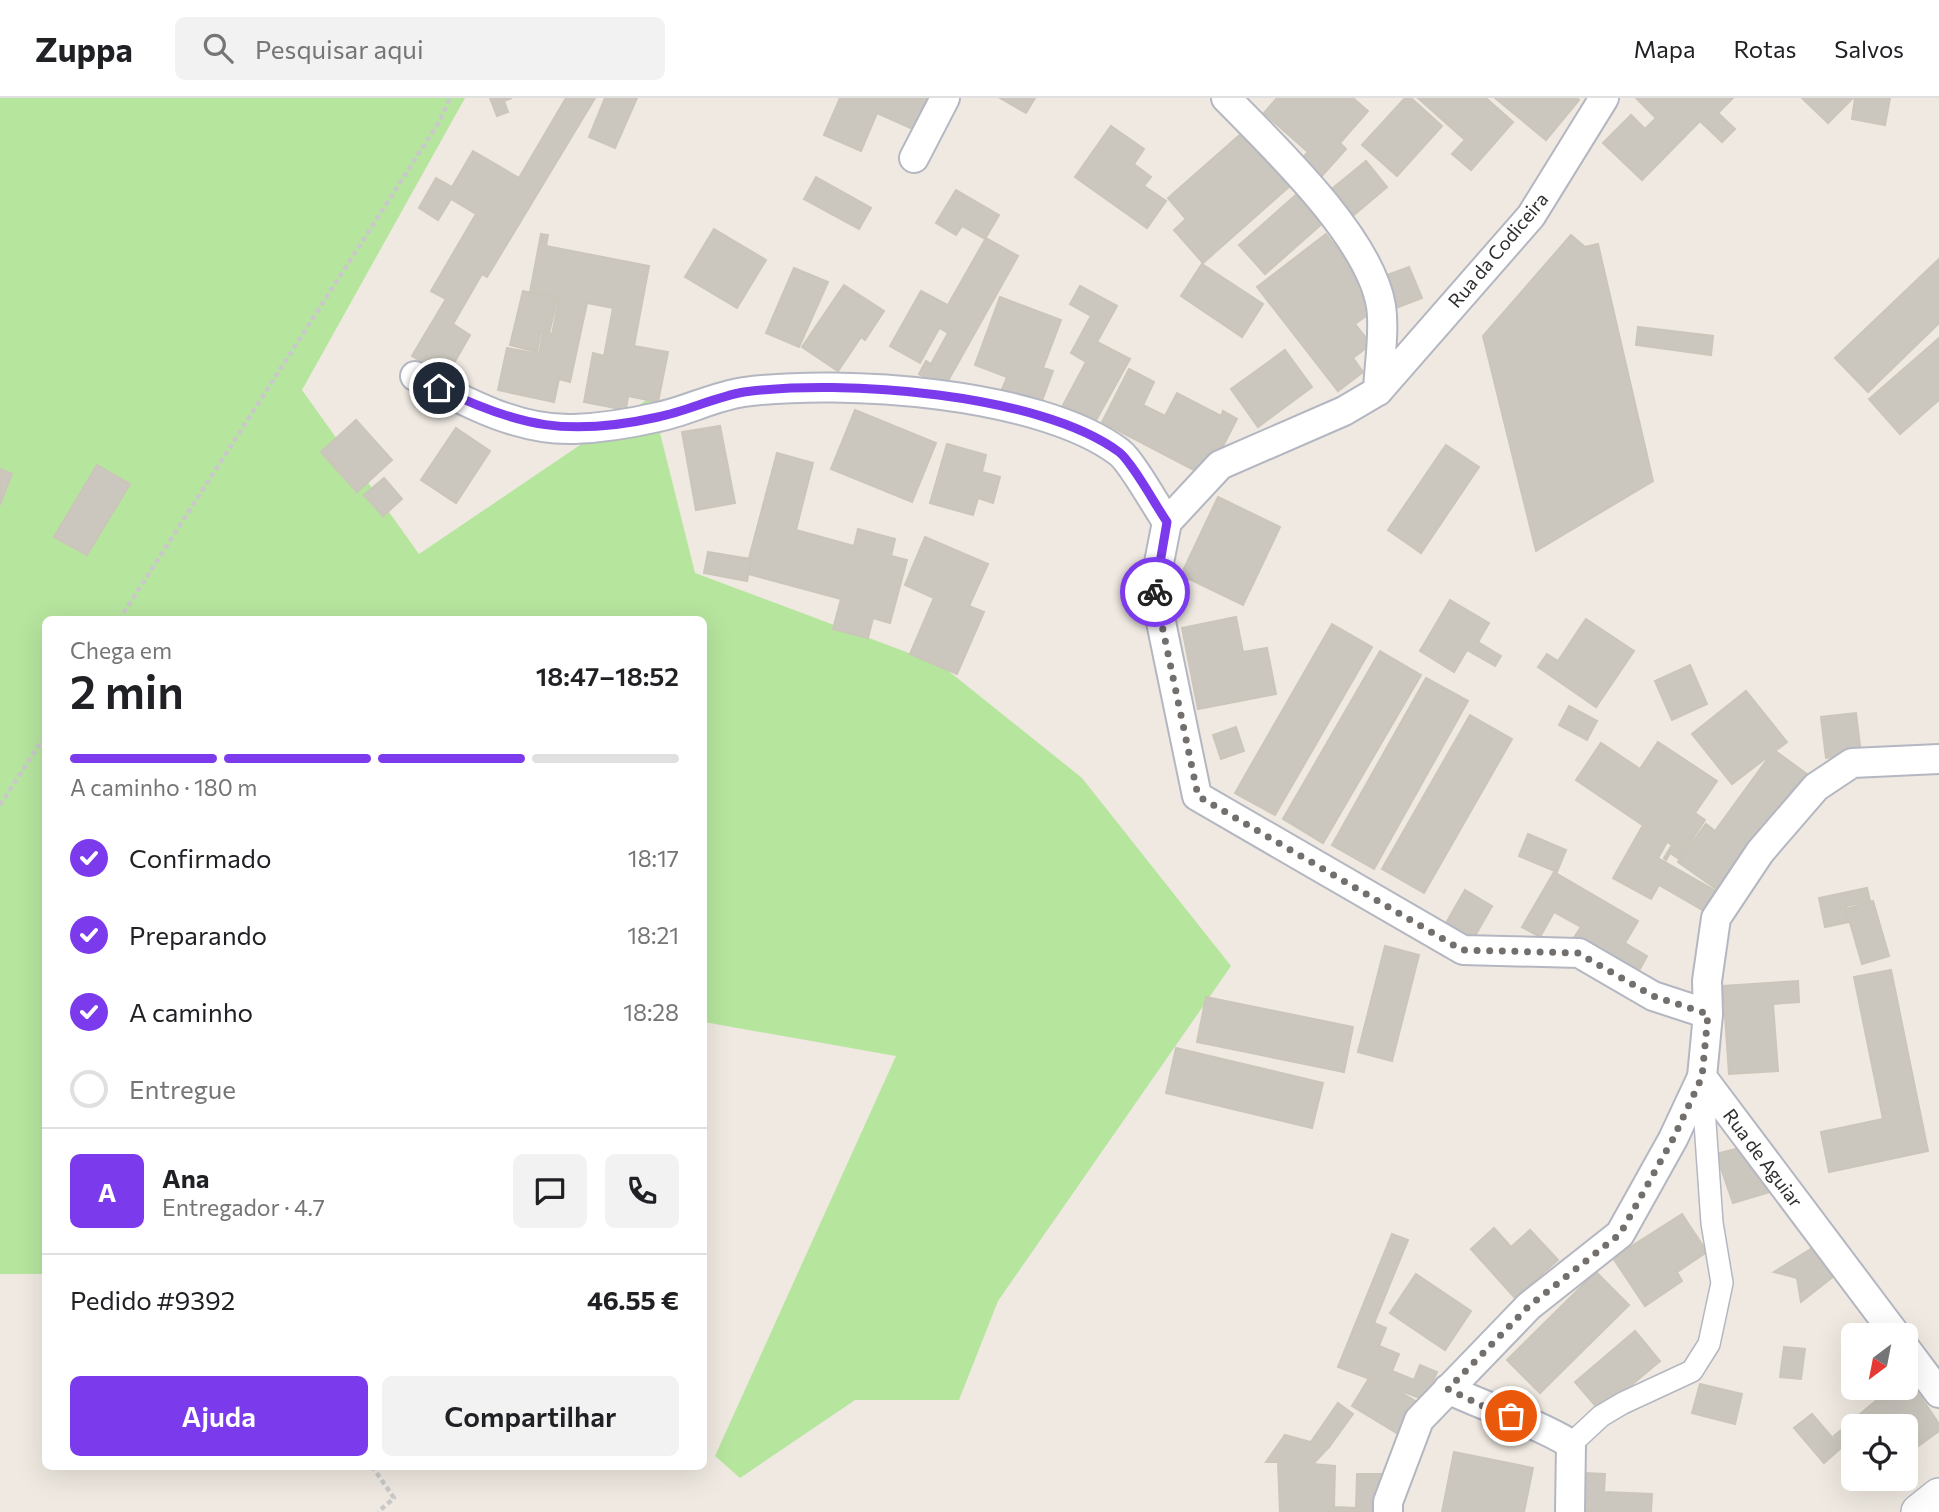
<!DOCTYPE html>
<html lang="pt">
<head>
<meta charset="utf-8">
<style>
	:root { --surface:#fff; --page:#f2f2f2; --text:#202124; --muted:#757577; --line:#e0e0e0; --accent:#7c3aed }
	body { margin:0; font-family:Commissioner,sans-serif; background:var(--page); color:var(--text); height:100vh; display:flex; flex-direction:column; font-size:26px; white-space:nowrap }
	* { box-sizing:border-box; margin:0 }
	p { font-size:23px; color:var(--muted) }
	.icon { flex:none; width:38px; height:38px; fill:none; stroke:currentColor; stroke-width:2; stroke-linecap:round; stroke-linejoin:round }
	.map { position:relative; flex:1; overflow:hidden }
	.details { position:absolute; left:42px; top:518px; width:665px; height:854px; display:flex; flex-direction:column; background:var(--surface); border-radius:10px; box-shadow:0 7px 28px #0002 }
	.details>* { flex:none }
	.needle { width:46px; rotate:212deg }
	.controls { position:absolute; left:1841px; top:1225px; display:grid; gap:14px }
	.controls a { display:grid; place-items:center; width:77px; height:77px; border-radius:10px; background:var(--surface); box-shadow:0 7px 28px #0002; font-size:35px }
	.pin { position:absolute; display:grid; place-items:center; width:60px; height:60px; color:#fff; margin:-30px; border:4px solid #fff; border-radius:50%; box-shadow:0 2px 7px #0007 }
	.courier { position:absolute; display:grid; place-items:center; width:70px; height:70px; margin:-35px; border:5px solid #7c3aed; border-radius:50%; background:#fff; color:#222; box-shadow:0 2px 9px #0007 }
	.headline em { font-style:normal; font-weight:600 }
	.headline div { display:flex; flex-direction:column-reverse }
	.headline { display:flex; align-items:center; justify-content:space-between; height:119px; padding:0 28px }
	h1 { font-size:46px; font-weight:600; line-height:52px }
	.bar { display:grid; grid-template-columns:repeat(4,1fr); gap:10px 7px; align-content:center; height:84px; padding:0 28px }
	.bar i { height:9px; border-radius:5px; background:var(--line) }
	.bar .selected { background:var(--accent) }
	.bar p { grid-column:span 4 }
	.line { display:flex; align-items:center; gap:18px; padding:0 28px; border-top:2px solid var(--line) }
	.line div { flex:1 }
	.round { display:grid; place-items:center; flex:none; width:74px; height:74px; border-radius:10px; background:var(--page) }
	ol { padding:0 28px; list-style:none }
	li { display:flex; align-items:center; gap:21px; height:77px }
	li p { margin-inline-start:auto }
	li .icon { padding:7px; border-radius:50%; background:var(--accent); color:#fff; stroke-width:4 }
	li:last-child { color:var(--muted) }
	li i { width:38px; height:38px; border:4px solid var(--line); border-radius:50% }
	.button { display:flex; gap:14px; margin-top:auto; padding:14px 28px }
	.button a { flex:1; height:80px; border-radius:10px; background:var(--accent); color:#fff; font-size:28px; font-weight:600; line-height:80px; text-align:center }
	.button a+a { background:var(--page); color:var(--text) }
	header { display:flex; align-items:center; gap:42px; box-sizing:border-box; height:98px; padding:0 35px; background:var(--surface); border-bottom:2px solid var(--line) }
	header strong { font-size:33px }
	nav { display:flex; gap:38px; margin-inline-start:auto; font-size:24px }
	.search { width:490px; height:63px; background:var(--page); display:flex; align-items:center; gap:18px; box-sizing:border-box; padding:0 24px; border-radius:10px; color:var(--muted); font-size:26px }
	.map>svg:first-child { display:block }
	.green { fill:#b6e59e }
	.building { fill:#cbc7bf; stroke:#cbc5ba; stroke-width:2 }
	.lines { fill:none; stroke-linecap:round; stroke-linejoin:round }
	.pedestrian-casing { stroke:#b4b7c1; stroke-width:24 }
	.minor-casing { stroke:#b4b7c1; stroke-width:32 }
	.tertiary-casing { stroke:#b4b7c1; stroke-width:38 }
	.path { stroke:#c9c9c9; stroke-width:4.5; stroke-dasharray:5 3.5; stroke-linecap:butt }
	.pedestrian { stroke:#fff; stroke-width:21 }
	.minor { stroke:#fff; stroke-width:28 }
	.tertiary { stroke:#fff; stroke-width:35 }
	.done { stroke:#726f6d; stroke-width:7; stroke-dasharray:0 12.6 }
	.route { stroke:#7c3aed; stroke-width:9 }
	.labels { text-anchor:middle; stroke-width:6; stroke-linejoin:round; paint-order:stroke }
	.street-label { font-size:19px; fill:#2e2e2e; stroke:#fff }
</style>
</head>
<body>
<header>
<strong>Zuppa</strong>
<div class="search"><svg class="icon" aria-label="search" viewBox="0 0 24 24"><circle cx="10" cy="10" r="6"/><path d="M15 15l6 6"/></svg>Pesquisar aqui</div>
<nav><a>Mapa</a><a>Rotas</a><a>Salvos</a></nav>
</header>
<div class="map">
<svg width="1939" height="1414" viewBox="0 0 1939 1414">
	<rect width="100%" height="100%" fill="#efe9e1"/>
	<polygon class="green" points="0,0 465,0 302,292 419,456 651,299 695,475 941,567 1082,680 1231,868 998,1203 959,1302 855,1302 740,1380 715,1358 896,958 704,924 704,522 46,522 45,1176 0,1176"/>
	<g class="building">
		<polygon points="490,0 512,0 504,3 508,14 497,18"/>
		<polygon points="566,0 595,0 487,179 482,176 453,226 470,237 446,279 412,258 446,201 431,193 476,116 451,101 438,122 419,110 436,80 452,89 473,53 519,80"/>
		<polygon points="605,0 637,0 615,50 589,39"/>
		<polygon points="840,0 931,0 917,33 877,15 861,53 824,37"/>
		<polygon points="1000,0 1035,0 1026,15"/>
		<polygon points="1277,0 1353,0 1368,13 1340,45 1346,51 1319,81 1299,64 1308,54 1264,15"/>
		<polygon points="1405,0 1411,0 1442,28 1397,78 1362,47"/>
		<polygon points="1418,0 1486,0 1513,24 1471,72 1452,56 1465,42"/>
		<polygon points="1495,0 1577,0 1579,2 1546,42"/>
		<polygon points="1636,0 1733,0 1718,15 1735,31 1722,44 1700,23 1642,82 1603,45 1631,17 1645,31 1656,20"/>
		<polygon points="1802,0 1853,0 1828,25"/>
		<polygon points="1855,0 1890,0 1885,27 1852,21"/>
		<polygon points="1111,28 1144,51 1134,66 1151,79 1144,88 1166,103 1147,130 1075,79"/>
		<polygon points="1242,35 1290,88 1203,165 1174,132 1186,121 1168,100"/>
		<polygon points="1366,63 1387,89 1349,121 1327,95"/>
		<polygon points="816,79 871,110 859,131 804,101"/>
		<polygon points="956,92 999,117 985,141 962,128 956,137 936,125"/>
		<polygon points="1297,96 1323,125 1265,176 1239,147"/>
		<polygon points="714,131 766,162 737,210 685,179"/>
		<polygon points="541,136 548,137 546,148 649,168 634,248 668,254 658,304 628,298 626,312 584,304 593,255 604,258 613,210 530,194"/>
		<polygon points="1326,136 1381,207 1355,226 1371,246 1353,260 1363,274 1338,293 1257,189"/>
		<polygon points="1571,137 1585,149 1598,146 1653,383 1536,453 1483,238"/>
		<polygon points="986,140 1018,158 944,290 919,276 926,263 931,266 948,235 936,228"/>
		<polygon points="1939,161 1939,225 1868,294 1835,260"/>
		<polygon points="1202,166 1263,206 1242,239 1181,198"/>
		<polygon points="1409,169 1422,200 1391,212 1379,180"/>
		<polygon points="794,170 828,184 799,249 766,235"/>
		<polygon points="844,187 884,213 865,242 861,239 838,273 802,249"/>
		<polygon points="1080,188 1117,208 1097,244 1130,261 1094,326 1062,309 1086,264 1071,255 1091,218 1070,206"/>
		<polygon points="523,193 557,201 549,236 541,234 537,254 510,247"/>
		<polygon points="921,193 951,209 920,265 890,248"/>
		<polygon points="559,199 587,205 570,284 559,281 554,304 498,292 507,250 539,256 544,230 552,237"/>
		<polygon points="1000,199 1061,222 1043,270 1053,273 1040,308 1001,294 1007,279 975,267"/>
		<polygon points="1638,229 1713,238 1711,257 1636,247"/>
		<polygon points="1939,240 1939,302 1900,336 1869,301"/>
		<polygon points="1285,252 1312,289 1258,329 1231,291"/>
		<polygon points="1129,271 1154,284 1143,307 1165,318 1177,295 1221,318 1223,313 1237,321 1207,379 1102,324"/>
		<polygon points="855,312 936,345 912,404 831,371"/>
		<polygon points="356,322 392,362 357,394 321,354"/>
		<polygon points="720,328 735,405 696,412 682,334"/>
		<polygon points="456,330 490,353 456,405 421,382"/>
		<polygon points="947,346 986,357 982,374 1000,379 993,405 978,400 973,417 930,405"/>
		<polygon points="1446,347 1479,369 1421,455 1388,432"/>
		<polygon points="777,355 813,365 796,432 854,448 858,431 895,441 891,458 907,462 890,525 873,520 868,540 833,531 841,501 745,475"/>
		<polygon points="97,367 130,386 87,457 54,439"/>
		<polygon points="0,371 12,376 0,407"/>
		<polygon points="384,380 402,401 383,418 364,397"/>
		<polygon points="1218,399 1280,429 1243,507 1181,477"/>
		<polygon points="925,439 988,466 969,508 984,514 957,576 910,556 934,500 905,487"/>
		<polygon points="708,454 751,461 747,483 704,475"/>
		<polygon points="1450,502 1489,525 1478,544 1501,558 1495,568 1467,552 1454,574 1420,553"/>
		<polygon points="1236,519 1243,554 1267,550 1276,596 1198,611 1182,530"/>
		<polygon points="1586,521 1634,553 1596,609 1538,569 1547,556 1558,563"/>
		<polygon points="1332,526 1372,549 1275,717 1235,695"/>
		<polygon points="1380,553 1421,577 1323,745 1283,721"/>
		<polygon points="1690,567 1707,606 1672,622 1655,583"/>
		<polygon points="1426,580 1468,603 1374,771 1332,747"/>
		<polygon points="1746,593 1787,644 1732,686 1692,636"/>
		<polygon points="1569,608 1597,623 1587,642 1559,627"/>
		<polygon points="1856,615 1861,656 1826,660 1821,619"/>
		<polygon points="1470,617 1512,641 1424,795 1382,771"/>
		<polygon points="1236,629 1244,653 1221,661 1213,637"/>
		<polygon points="1658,644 1717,683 1695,715 1705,722 1679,761 1670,755 1666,762 1664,760 1672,747 1576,682 1601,645 1640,671"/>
		<polygon points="1774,652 1811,679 1725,797 1678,764 1706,726 1715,733"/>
		<polygon points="1642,729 1667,744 1658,760 1716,793 1704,813 1659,787 1651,801 1613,780"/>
		<polygon points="1528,736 1566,752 1557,774 1519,758"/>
		<polygon points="1554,774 1638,823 1625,845 1647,858 1636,878 1573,841 1581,829 1554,814 1540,839 1522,829"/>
		<polygon points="1867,790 1870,803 1846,808 1849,824 1825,829 1819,800"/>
		<polygon points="1465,792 1492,808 1472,843 1445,827"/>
		<polygon points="1873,803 1889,858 1862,866 1846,811"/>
		<polygon points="1385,848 1419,857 1392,963 1358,954"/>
		<polygon points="1891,872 1928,1053 1829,1074 1821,1034 1883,1021 1854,879"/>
		<polygon points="1798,883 1799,904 1773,906 1778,973 1729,976 1723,888"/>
		<polygon points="1206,899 1353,929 1344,974 1197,944"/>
		<polygon points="1176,950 1323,985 1312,1030 1166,995"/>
		<polygon points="1748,1048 1780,1091 1733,1105 1716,1056"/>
		<polygon points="1682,1116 1707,1154 1677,1174 1682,1183 1645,1208 1613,1160"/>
		<polygon points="1494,1130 1511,1149 1530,1132 1558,1162 1515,1200 1471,1151"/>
		<polygon points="1392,1136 1408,1142 1374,1225 1386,1230 1379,1248 1399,1256 1392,1273 1414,1282 1420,1267 1437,1274 1425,1302 1338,1269"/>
		<polygon points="1817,1147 1839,1174 1801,1204 1797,1180 1774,1174"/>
		<polygon points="1596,1174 1629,1207 1540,1295 1507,1262"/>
		<polygon points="1416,1176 1471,1213 1445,1252 1390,1215"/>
		<polygon points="1635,1233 1660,1263 1600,1313 1575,1284"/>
		<polygon points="1784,1249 1805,1251 1801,1281 1780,1279"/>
		<polygon points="1371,1277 1424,1308 1405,1340 1352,1308"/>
		<polygon points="1911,1284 1939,1326 1939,1333 1906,1357 1906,1328 1853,1328 1853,1367 1834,1338 1891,1290 1901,1292"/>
		<polygon points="1700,1286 1742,1296 1735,1326 1692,1315"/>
		<polygon points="1338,1305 1353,1316 1329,1349 1311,1344"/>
		<polygon points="1812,1316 1841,1350 1824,1365 1794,1330"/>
		<polygon points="1285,1337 1329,1349 1313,1366 1335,1368 1334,1409 1356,1410 1357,1376 1385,1376 1383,1414 1280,1414 1278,1364 1266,1364"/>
		<polygon points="1454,1354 1533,1370 1524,1414 1442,1414"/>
		<polygon points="1583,1375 1605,1376 1604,1394 1652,1396 1651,1414 1581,1414"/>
	</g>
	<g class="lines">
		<defs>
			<polyline id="pedestrian" points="1571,1346 1601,1318 1623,1305 1692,1273 1709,1246 1722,1185 1712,1125 1702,981"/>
			<g id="minor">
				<path d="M1226,0C1274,49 1370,140 1381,208C1385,234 1379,267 1378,293L1344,313L1220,367L1167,424L1154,490L1197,698L1463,852L1579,855L1653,898L1708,916"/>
				<polyline points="914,60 945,0"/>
				<path d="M415,278C464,303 517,333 574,331C601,330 632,325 658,319C687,313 715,298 744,294C842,281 1039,294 1119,354C1132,364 1156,408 1167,424"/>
				<polyline points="1378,293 1531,118 1604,0"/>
				<polyline points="1896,1237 1702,979 1708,916 1707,883 1716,820 1760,754 1816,689 1852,665 1939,661"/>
				<polyline points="1906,1251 1939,1295"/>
				<path d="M1448,1291C1489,1311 1531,1322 1571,1346L1570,1414"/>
				<polyline points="1388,1414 1388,1404 1419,1322 1529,1208 1620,1136 1673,1041 1702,979"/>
			</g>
			<polyline id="tertiary" points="1919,1414 1939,1398"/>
		</defs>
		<use href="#pedestrian" class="pedestrian-casing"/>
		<use href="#minor" class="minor-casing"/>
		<use href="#tertiary" class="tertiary-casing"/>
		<g class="path">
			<polyline points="119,522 439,24 450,0"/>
			<polyline points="0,707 46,636"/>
			<polyline points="372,1368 394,1400 378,1414"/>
		</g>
		<use href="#pedestrian" class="pedestrian"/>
		<use href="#minor" class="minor"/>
		<use href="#tertiary" class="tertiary"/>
	</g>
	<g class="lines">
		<polyline class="done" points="1155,494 1198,698 1462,852 1578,855 1653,898 1708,916 1702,979 1673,1041 1620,1136 1529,1208 1448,1291 1487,1310 1511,1318"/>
		<path class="route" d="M439,290C519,329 569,339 658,319C687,313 715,299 744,294C842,281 1039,295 1119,354C1132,364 1156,408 1167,424L1155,494"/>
	</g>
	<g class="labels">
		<g class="street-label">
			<text transform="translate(1498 152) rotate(-50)" y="7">Rua da Codiceira</text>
			<text transform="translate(1763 1060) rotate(53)" y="7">Rua de Aguiar</text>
		</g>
	</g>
</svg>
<div class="controls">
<a><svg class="needle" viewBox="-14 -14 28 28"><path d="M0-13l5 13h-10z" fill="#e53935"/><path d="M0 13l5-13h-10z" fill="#757577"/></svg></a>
<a><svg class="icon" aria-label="locate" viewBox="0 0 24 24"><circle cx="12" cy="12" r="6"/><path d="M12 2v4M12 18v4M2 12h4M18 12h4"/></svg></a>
</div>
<div class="pin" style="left:1511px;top:1318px;background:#ea580c"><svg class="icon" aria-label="bag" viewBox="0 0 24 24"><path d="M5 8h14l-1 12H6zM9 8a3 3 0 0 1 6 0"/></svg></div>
<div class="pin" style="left:439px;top:290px;background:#1f2937"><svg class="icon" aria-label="home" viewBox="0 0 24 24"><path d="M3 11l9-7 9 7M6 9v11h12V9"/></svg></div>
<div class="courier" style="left:1155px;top:494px"><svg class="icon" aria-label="bike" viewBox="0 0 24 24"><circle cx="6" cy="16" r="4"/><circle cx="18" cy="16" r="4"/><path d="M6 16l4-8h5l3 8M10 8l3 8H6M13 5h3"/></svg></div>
<section class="details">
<div class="headline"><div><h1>2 min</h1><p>Chega em</p></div><em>18:47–18:52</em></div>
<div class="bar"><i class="selected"></i><i class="selected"></i><i class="selected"></i><i></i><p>A caminho · 180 m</p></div>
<ol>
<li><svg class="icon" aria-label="check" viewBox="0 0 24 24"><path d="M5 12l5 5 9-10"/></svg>Confirmado<p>18:17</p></li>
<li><svg class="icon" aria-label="check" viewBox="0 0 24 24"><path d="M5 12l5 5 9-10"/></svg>Preparando<p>18:21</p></li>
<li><svg class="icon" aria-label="check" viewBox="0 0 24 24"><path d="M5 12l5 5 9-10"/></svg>A caminho<p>18:28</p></li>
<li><i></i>Entregue</li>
</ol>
<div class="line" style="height:126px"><b class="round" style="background:var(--accent);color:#fff">A</b><div><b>Ana</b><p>Entregador · 4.7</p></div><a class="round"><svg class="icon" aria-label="chat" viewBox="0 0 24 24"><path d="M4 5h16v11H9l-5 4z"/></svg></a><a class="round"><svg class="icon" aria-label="phone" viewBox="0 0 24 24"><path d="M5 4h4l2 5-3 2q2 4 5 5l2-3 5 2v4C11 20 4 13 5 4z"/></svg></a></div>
<div class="line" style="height:91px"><div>Pedido #9392</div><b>46.55 €</b></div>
<div class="button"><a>Ajuda</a><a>Compartilhar</a></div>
</section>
</div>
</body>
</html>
